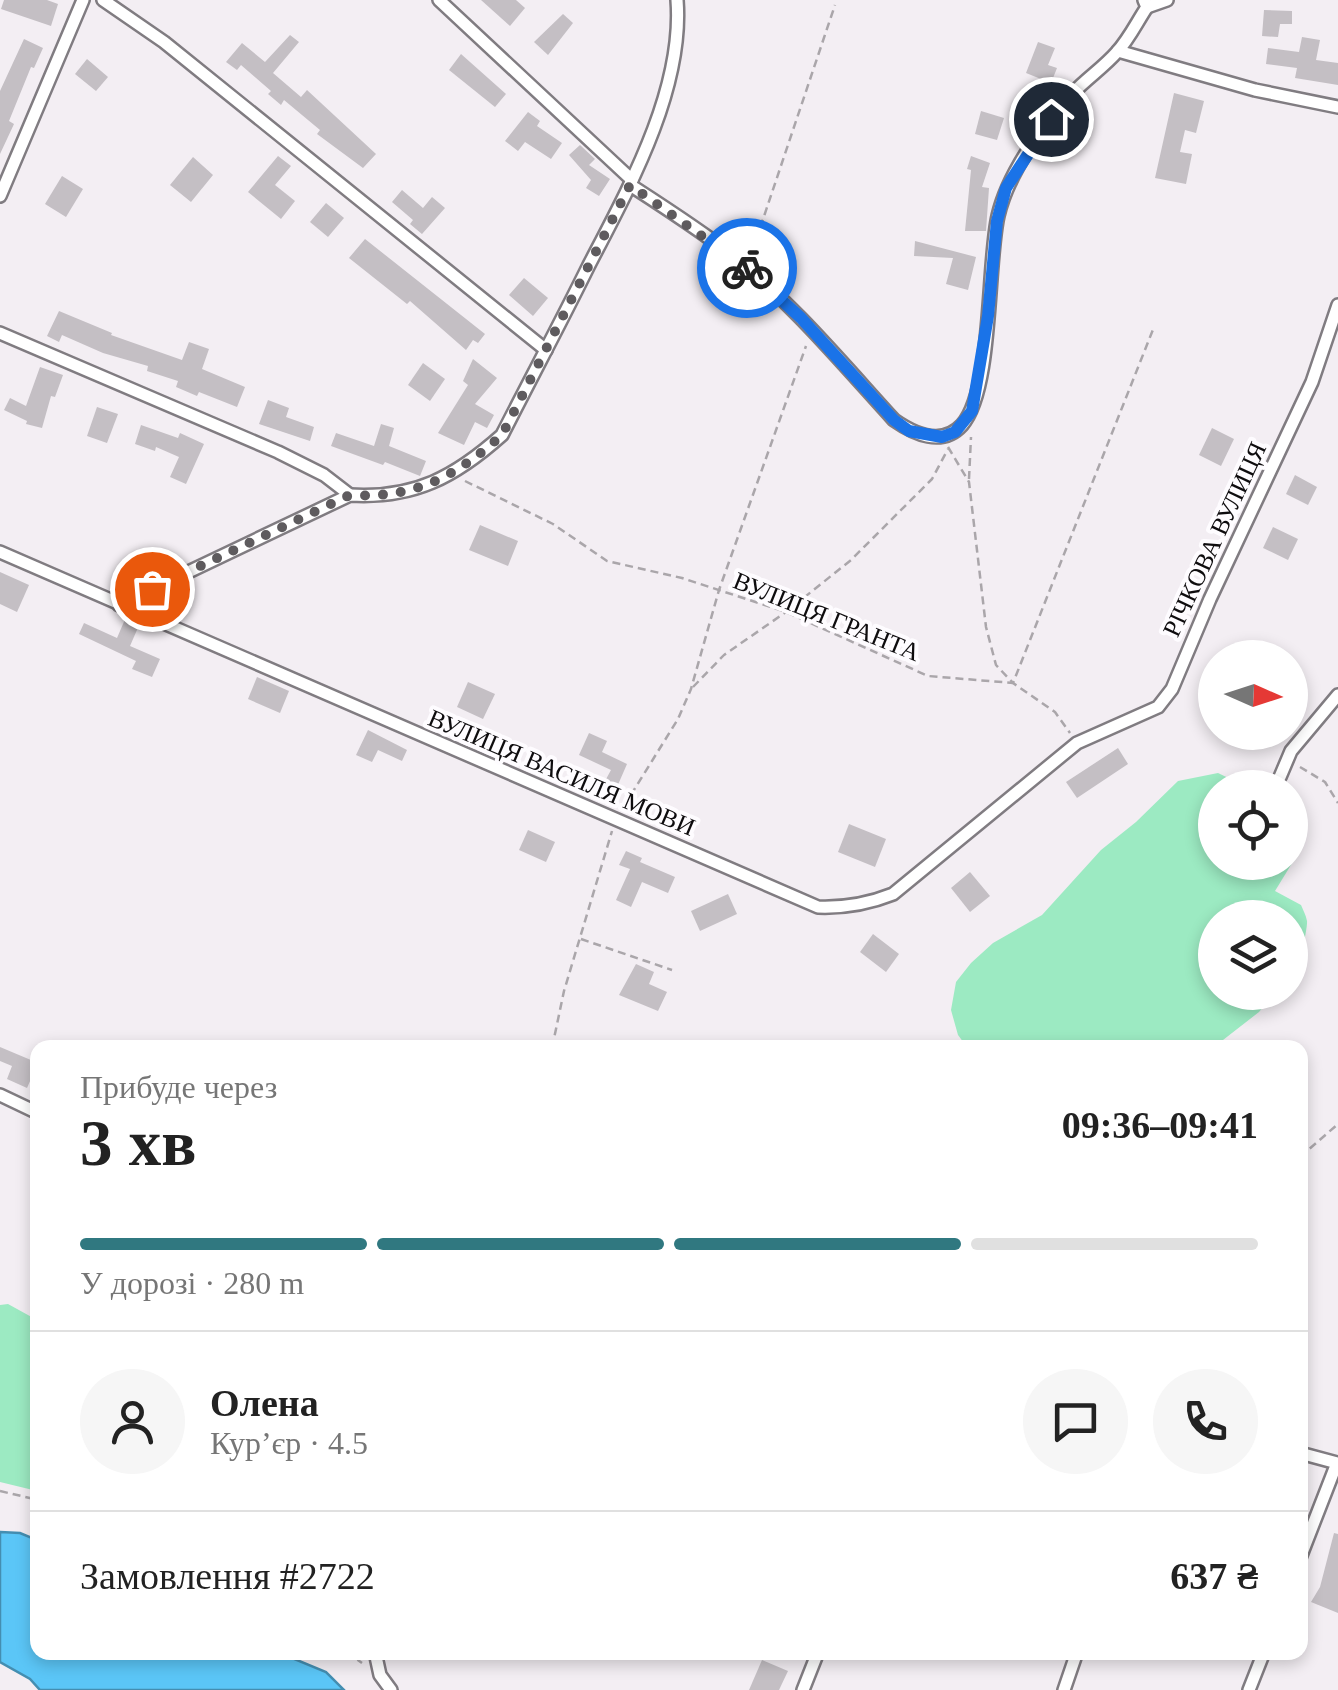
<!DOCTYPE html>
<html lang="uk">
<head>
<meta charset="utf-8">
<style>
	:root { --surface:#fff; --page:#f6f6f6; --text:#222; --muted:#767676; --line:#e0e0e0; --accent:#307880 }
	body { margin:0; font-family:"Times New Roman",serif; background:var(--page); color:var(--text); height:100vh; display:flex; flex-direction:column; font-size:38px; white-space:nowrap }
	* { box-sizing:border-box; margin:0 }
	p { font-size:32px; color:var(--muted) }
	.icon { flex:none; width:55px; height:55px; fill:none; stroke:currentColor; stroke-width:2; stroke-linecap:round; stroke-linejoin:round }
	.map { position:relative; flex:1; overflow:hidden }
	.side { position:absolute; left:30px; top:1040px; width:1278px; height:620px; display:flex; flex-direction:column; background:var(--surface); border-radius:20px; box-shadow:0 5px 15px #0003 }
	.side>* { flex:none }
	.needle { width:65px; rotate:93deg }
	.fabs { position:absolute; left:1198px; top:640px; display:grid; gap:20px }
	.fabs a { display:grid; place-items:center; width:110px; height:110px; border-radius:50%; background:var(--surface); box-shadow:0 5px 15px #0003; font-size:50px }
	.pin { position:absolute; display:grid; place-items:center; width:85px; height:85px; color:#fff; margin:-42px; border:5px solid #fff; border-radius:50%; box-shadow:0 2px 10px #0007 }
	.courier { position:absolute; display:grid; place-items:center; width:100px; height:100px; margin:-50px; border:8px solid #1a73e8; border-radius:50%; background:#fff; color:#222; box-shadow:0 2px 12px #0007 }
	.headline em { font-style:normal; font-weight:700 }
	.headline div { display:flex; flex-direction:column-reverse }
	.headline { display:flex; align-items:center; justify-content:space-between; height:170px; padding:0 50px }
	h1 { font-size:65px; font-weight:700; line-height:75px }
	.bar { display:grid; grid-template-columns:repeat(4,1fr); gap:15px 10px; align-content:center; height:120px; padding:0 50px }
	.bar i { height:12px; border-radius:8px; background:var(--line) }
	.bar .current { background:var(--accent) }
	.bar p { grid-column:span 4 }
	.line { display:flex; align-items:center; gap:25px; padding:0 50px; border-top:2px solid var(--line) }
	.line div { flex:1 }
	.round { display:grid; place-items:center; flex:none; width:105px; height:105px; border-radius:52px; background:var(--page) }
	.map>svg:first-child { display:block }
	.green { fill:#9ceac2 }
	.water { fill:#5bc6f7; stroke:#448eb1; stroke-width:2.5 }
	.building { fill:#c4bfc4 }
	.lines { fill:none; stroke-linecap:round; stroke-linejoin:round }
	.minor-casing { stroke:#807c81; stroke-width:16 }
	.path { stroke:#aaa6aa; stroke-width:2.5; stroke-dasharray:8 5; stroke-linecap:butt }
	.minor { stroke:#fff; stroke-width:11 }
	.done { stroke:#5e5b5e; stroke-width:10; stroke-dasharray:0 18 }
	.route { stroke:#1a73e8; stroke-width:12 }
	.labels { text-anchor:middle; stroke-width:8; stroke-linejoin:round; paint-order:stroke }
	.street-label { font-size:25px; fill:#0e0c0e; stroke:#fefcff }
</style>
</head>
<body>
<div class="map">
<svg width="1338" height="1690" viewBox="0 0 1338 1690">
	<rect width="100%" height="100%" fill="#f3eef3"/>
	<g class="green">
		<path d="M1218,773L1247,787L1215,788V862H1290V812L1295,815L1305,842L1275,891L1301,905C1303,910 1306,915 1307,921C1308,928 1297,975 1294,980L1290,981V918H1215V992L1275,993L1259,1012L1214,1047H967L958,1035L951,1010L956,982L971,963L993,943L1042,915L1101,850L1136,822L1178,781Z"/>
		<polygon points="8,1304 37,1320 37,1491 0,1482 0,1305"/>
	</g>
	<polygon class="water" points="0,1532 20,1533 37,1540 38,1652 280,1653 326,1672 344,1690 40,1690 30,1679 0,1662"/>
	<g class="building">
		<polygon points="4,0 47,0 58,4 51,26 1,9"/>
		<polygon points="481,0 516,0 525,8 510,26"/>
		<polygon points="1264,10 1292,11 1292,24 1280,24 1278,37 1262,36"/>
		<polygon points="563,14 573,23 548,55 534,42"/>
		<polygon points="290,35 299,42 273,73 301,97 307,90 376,154 363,168 317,134 320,130 284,100 281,105 268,94 271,91 241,65 237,70 226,62 242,43 265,62"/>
		<polygon points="1302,37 1320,40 1316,60 1338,63 1338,85 1295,78 1297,68 1266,64 1268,48 1299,52"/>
		<polygon points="24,39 43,48 34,68 31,67 9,121 14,124 0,154 0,91"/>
		<polygon points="1038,42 1055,48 1048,65 1057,68 1051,83 1026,73"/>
		<polygon points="461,54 506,94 495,107 449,70"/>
		<polygon points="87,59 108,77 96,91 75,74"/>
		<polygon points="1174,93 1204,101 1196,133 1185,130 1180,152 1192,154 1186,184 1155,178"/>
		<polygon points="981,111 1004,118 997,140 975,134"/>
		<polygon points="528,112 540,121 537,126 562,143 551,159 525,142 518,151 505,141"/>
		<polygon points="580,145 595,159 589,165 610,179 599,196 586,188 591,180 569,155"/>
		<polygon points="278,156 291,166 275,185 295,201 281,219 248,192"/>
		<polygon points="971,156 990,163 982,187 989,188 986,231 965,231 971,170 967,169"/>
		<polygon points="193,157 213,175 191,202 170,185"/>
		<polygon points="62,176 83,189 66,217 45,204"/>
		<polygon points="402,190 423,208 432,197 445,208 422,234 410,224 413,220 392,202"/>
		<polygon points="326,203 344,218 328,237 310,222"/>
		<polygon points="365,239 485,334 478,343 473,340 466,350 410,301 407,304 349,258"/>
		<polygon points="915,241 976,257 968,290 946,284 953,258 914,256"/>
		<polygon points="524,278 548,298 533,316 509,295"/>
		<polygon points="59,311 112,333 111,335 182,360 189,342 209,349 202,369 245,387 237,407 199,392 197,396 176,387 178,381 147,371 148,366 103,353 62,335 59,342 47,336"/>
		<polygon points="473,359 497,378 475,404 494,415 487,428 475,422 464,445 438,433 468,385 463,381"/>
		<polygon points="423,363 445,379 430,401 408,385"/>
		<polygon points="40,367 63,375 55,397 51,396 42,428 26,424 27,421 4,410 10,398 26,406"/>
		<polygon points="268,400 289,408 286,417 314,427 310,441 259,424"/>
		<polygon points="97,407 118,414 107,443 87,436"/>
		<polygon points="381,424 394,428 389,446 426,461 420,476 385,462 383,465 331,446 336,433 374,446"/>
		<polygon points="141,425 178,438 180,433 204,444 186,484 170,477 179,457 156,447 155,451 135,444"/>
		<polygon points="1212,428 1234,439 1221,466 1199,455"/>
		<polygon points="1295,475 1317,487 1308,505 1286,494"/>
		<polygon points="480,525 518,541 508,566 469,550"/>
		<polygon points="1273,527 1298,539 1288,560 1263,548"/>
		<polygon points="0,572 29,585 17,612 0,604"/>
		<polygon points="126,617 140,623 130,646 160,659 152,677 132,669 136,661 79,634 84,623 117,638"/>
		<polygon points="257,677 289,691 280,713 248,699"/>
		<polygon points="468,682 495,694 483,719 457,707"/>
		<polygon points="368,730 407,750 402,761 378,750 372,762 356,755"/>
		<polygon points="589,733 607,741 602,752 627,764 617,787 605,781 611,770 579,755"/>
		<polygon points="1118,748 1128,764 1077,798 1066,782"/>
		<polygon points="849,824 886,839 875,867 838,852"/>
		<polygon points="528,830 555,842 546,862 519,850"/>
		<polygon points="626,851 642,858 640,862 675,877 668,893 642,882 631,907 616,900 630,869 619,865"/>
		<polygon points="970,872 990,896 970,912 951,888"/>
		<polygon points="728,894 737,914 700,931 691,911"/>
		<polygon points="873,934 899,954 886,972 860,952"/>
		<polygon points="636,964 654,972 649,984 667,992 658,1011 619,995"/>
		<polygon points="0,1047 38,1063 27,1088 7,1079 12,1066 0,1061"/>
		<polygon points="1334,1533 1338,1534 1338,1613 1311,1602 1320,1587"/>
		<polygon points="762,1660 788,1671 779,1690 749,1690"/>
	</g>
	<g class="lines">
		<defs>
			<g id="minor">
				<polyline points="103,0 164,42 546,350"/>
				<polyline points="439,0 632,180"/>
				<polyline points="1147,7 1167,0"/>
				<polyline points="1118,51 1255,90 1338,107"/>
				<path d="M630,185C664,207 700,230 732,255C792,303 842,363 894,420C914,434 942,447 962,425C993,390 987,264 998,216C1008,173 1042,126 1073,93C1086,79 1104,67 1117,52C1129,39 1137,22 1147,7L1144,0"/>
				<polyline points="0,196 83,0"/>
				<polyline points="0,333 278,452 324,475 350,495"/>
				<path d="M0,552L818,907C845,908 868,904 893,894L1077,743L1158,707L1172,689L1210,599L1312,382L1338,305"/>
				<path d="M119,605L350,495C414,499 455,477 502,435C531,378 561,322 589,265C629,188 684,89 677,0"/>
				<polyline points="1280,777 1291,751 1338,695"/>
				<polyline points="0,1095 38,1113"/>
				<polyline points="1300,1453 1337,1463 1300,1558"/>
				<polyline points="375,1652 380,1675 391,1690"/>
				<polyline points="803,1690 818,1652"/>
				<polyline points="1064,1690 1077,1652"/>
				<polyline points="1249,1690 1264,1652"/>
			</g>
		</defs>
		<use href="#minor" class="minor-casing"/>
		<g class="path">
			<polyline points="752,252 835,5"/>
			<polyline points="948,447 969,482 986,627 996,665 1013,683 1055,712 1070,733"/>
			<polyline points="969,479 971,437"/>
			<polyline points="465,481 553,524 607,561 682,578 786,612 928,676 1013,683 1154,327"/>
			<polyline points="693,687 724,655 786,612 851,560 932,479 948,449"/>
			<polyline points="1300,767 1325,782 1338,803"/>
			<polyline points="624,806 678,719 691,689 719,590 806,346"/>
			<polyline points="581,939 672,970"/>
			<polyline points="552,1048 564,991 612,831"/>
			<polyline points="1300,1157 1338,1124"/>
			<polyline points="0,1491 38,1500"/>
			<polyline points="347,1652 362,1663"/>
		</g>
		<use href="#minor" class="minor"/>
	</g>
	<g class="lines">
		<path class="done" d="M152,589L350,495C414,499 455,477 502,435L630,185L747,268"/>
		<polyline class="route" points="747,268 801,318 894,420 909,431 942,437 955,432 972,411 988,316 997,221 1006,188 1051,119"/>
	</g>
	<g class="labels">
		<g class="street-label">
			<text transform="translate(1214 539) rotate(-65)" y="9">РІЧКОВА ВУЛИЦЯ</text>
			<text transform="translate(827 616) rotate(22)" y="9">ВУЛИЦЯ ГРАНТА</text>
			<text transform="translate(562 772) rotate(23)" y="9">ВУЛИЦЯ ВАСИЛЯ МОВИ</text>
		</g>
	</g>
</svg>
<div class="fabs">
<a><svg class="needle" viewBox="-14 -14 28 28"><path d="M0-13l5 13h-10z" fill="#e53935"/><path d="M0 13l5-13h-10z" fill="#767676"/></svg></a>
<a><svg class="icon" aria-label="locate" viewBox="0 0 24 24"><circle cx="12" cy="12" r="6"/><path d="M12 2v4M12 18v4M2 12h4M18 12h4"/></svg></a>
<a><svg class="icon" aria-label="layers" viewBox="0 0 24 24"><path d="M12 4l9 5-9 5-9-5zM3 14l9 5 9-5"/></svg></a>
</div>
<div class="pin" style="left:152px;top:589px;background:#ea580c"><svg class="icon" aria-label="bag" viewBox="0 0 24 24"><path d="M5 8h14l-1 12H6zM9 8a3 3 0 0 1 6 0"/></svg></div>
<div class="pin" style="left:1051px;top:119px;background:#1f2937"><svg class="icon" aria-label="home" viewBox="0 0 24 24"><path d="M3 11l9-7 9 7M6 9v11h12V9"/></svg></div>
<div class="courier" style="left:747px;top:268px"><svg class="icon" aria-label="bike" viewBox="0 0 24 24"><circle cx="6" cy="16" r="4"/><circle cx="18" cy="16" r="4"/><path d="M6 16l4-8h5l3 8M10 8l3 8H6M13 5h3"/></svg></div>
<section class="side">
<div class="headline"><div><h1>3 хв</h1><p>Прибуде через</p></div><em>09:36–09:41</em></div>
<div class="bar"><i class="current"></i><i class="current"></i><i class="current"></i><i></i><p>У дорозі · 280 m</p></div>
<div class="line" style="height:180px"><a class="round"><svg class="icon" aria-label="person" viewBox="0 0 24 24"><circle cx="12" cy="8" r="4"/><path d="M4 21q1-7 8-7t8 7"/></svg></a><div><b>Олена</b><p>Кур’єр · 4.5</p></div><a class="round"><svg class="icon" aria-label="chat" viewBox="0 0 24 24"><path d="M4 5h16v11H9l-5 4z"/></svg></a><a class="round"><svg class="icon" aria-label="phone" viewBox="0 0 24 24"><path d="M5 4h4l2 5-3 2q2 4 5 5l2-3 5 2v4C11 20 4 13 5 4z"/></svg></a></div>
<div class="line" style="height:130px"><div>Замовлення #2722</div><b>637 ₴</b></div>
</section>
</div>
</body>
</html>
